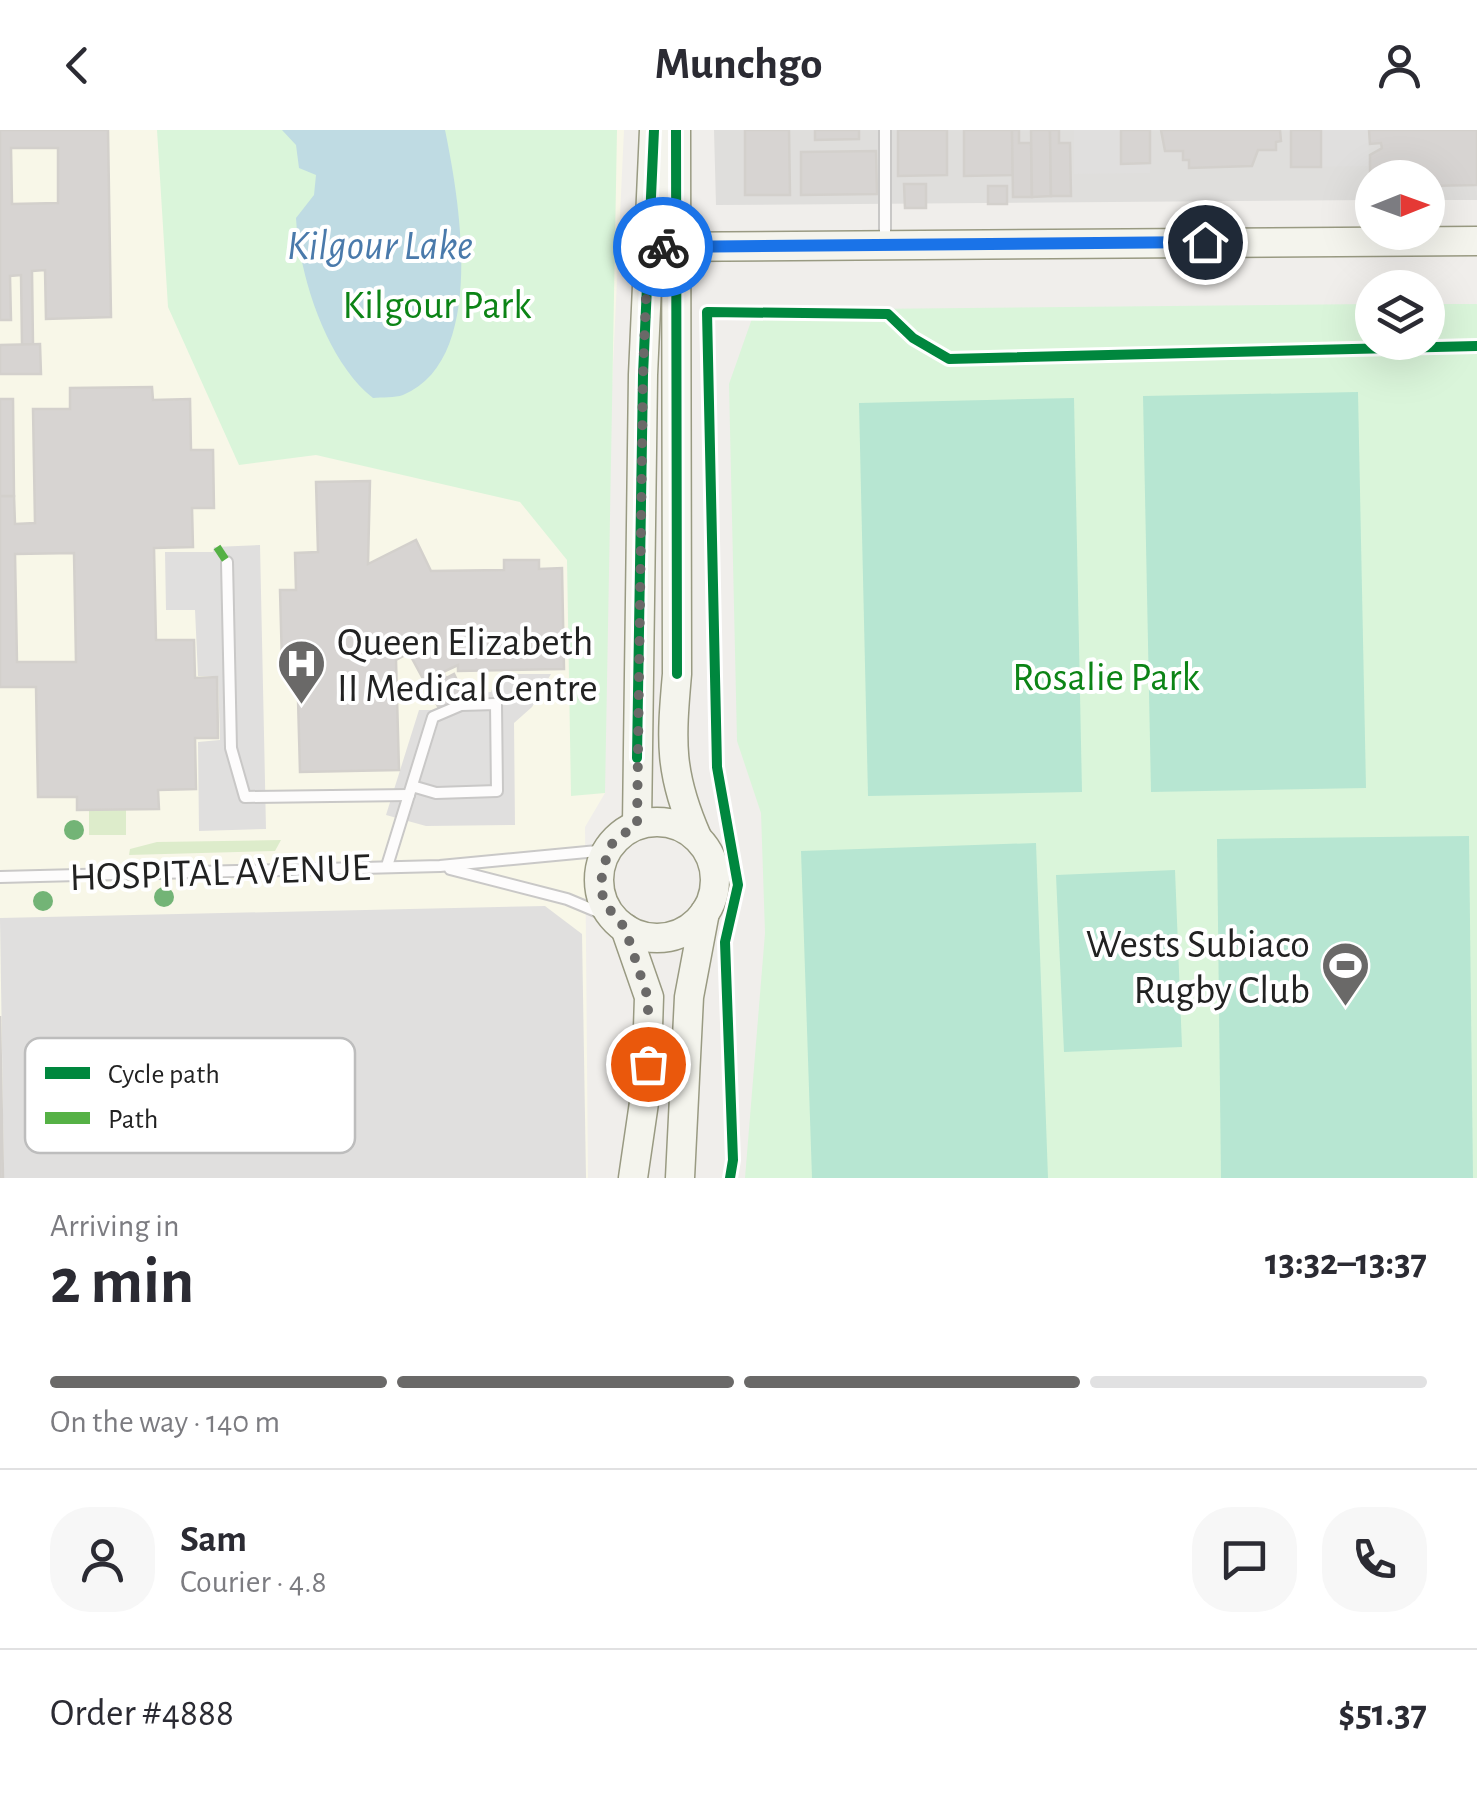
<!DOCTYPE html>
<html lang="en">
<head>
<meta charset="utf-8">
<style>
	:root { --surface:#fff; --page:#f7f7f7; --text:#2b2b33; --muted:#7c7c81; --line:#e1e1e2; --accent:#6a6968 }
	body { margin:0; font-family:"Alegreya Sans",sans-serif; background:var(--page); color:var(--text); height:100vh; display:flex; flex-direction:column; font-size:38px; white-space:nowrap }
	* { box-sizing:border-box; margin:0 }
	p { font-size:32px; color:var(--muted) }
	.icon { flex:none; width:55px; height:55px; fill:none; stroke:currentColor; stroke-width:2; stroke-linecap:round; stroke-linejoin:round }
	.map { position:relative; height:1048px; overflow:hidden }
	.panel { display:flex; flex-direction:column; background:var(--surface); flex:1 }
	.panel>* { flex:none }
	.needle { width:65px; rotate:89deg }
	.controls { position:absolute; left:1355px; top:30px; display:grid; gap:20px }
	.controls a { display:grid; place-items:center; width:90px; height:90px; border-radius:50%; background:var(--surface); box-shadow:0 10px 40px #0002; font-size:50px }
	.pin { position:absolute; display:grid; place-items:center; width:85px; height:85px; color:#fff; margin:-42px; border:5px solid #fff; border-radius:50%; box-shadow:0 2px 10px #0007 }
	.courier { position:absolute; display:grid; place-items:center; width:100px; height:100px; margin:-50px; border:8px solid #1a73e8; border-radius:50%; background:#fff; color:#222; box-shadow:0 2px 12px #0007 }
	.headline em { font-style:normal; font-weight:700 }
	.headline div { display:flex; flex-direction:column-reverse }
	.headline { display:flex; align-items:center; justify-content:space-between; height:170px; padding:0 50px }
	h1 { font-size:65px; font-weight:700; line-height:75px }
	.bar { display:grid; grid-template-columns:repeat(4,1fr); gap:15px 10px; align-content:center; height:120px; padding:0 50px }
	.bar i { height:12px; border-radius:8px; background:var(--line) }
	.bar .current { background:var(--accent) }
	.bar p { grid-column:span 4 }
	.line { display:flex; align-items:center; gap:25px; padding:0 50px; border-top:2px solid var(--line) }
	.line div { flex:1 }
	.round { display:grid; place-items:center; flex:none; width:105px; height:105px; border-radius:40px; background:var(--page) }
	header { display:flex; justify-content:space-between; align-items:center; height:130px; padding:0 50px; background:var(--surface); font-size:45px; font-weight:700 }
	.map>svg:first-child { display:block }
	.residential { fill:#dfdedc }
	.education { fill:#f8f7e8 }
	.grass { fill:#ddeccb }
	.park { fill:#daf5da }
	.pitch { fill:#b7e6d2 }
	.parking { fill:#e0dfde }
	.water { fill:#bfdbe3 }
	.building { fill:#d7d4d2; stroke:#d3d0cc; stroke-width:2.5; fill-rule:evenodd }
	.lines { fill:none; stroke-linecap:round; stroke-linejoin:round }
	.lane-casing { stroke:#c9c8c7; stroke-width:14 }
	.secondary-casing { stroke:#999a82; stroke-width:31 }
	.lane { stroke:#fdfcfc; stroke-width:10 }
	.secondary { stroke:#f4f4ed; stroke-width:28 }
	.quiet { stroke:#55b145; stroke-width:8; stroke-dasharray:15 8; stroke-linecap:butt }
	.cycleway-casing { stroke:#fff; stroke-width:16 }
	.cycleway { stroke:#00873e; stroke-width:10 }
	.tree { fill:#73b476 }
	.done { stroke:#6a6968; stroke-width:10; stroke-dasharray:0 18 }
	.route { stroke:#1a73e8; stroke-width:12 }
	.labels { text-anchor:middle; stroke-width:8; stroke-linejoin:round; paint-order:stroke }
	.park-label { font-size:40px; fill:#0c8416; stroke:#fff }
	.poi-label { font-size:40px; fill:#222; stroke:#fff; text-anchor:start }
	.street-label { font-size:40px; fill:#222; stroke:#fff }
	.water-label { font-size:42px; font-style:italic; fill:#4a7aab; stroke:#fff }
	.key { fill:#fff; stroke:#bdbdbd; stroke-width:2.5 }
	.key-label { font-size:28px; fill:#222 }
</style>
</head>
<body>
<header><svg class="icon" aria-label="back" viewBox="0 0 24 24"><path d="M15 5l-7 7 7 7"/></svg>Munchgo<svg class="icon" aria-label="person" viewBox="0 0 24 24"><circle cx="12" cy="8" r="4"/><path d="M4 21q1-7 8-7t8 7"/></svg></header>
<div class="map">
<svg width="1477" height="1048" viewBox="0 0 1477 1048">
	<rect width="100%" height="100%" fill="#f0eeeb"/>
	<polygon class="residential" points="714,0 1477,0 1477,70 1428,70 1428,48 1372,48 1372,70 716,75"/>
	<polygon class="education" points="0,0 624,0 601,492 605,663 585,697 588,1048 0,1048"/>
	<g class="grass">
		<rect x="89" y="680" width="37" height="25"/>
		<polygon points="281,710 275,721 129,725 130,719 157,712"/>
	</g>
	<g class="park">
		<polygon points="157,0 617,0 605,663 571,666 567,430 520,372 316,325 239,335 168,177"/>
		<polygon points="1372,174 1372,212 1428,212 1428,174 1477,174 1477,1048 745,1048 765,803 761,683 737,611 729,254 755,180"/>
	</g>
	<g class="pitch">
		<polygon points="1358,262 1366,658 1151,662 1143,266"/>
		<polygon points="1074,268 1082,662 868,666 859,273"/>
		<polygon points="1469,706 1473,1048 1221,1048 1217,709"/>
		<polygon points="1036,713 1048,1048 812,1048 801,721"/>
		<polygon points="1175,740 1182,917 1064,922 1056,745"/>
	</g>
	<g class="parking">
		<polygon points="1074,0 1150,0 1150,43 1074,44"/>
		<polygon points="1291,0 1368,0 1369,36 1291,37"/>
		<polygon points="260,415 266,699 199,701 198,612 220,610 218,546 198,546 195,480 166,480 165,422 213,422 214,417"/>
		<polygon points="498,544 551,544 532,577 514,593 515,695 426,696 386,685 419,580 440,580 468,564 491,562"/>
		<polygon points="545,776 582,804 586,1048 4,1048 0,788"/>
	</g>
	<path class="water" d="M282,0H445C459,68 488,230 403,265C395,268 382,267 373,268C326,231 299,145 296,88L314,65L316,45L299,38L296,15Z"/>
	<g class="building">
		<path d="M0,0H108L111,187L46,189L45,140L32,141L33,214L22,215L21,145L10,146L11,190H0ZM11,18H58V73L12,74Z"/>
		<polygon points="745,0 789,0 790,65 745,65"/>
		<polygon points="815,0 859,0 859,9 815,10"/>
		<polygon points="898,0 947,0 947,45 898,46"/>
		<polygon points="964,0 1012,0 1013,45 964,46"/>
		<polygon points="1012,0 1019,0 1019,13 1031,13 1032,67 1013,67"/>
		<polygon points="1031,0 1050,0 1051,66 1032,67"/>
		<polygon points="1050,0 1059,0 1059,13 1070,13 1071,66 1051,66"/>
		<polygon points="1121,0 1150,0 1150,33 1121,34"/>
		<polygon points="1161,0 1280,0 1281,11 1276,12 1276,20 1258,20 1252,36 1189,38 1189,30 1183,30 1183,21 1165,21"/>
		<rect x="1291" y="0" width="30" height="37"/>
		<polygon points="1369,0 1477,0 1477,55 1428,56 1428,48 1372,48 1370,56 1370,25 1382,18 1381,13 1370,14"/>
		<polygon points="876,21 877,64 801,65 801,22"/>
		<polygon points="904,54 926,54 926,78 905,78"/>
		<rect x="988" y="56" width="19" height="18"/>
		<polygon points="40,214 41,244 0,244 0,215"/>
		<path d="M152,257L153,270L190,269L191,320H213L214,378H192L193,417L154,418L156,510H194L195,548L217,547L218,608H195L196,659L158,660L159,679L77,680V667H38L36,557H0V366H14L15,394L35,393L33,279H70V258ZM74,423L76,532H17L15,424Z"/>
		<polygon points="0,269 13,269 14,366 0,366"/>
		<polygon points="370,351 368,434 416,410 431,441 504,440 504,430 539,430 539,439 562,438 564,539 458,541 458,535 443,542 446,548 454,544 465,567 440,580 409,523 396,530 399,640 300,642 297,532 282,533 280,460 296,460 295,423 318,422 316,352"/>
		<polygon points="0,886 3,1048 0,1048"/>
	</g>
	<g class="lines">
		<defs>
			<g id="lane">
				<polyline points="885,0 885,113"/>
				<polyline points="227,432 231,618 245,667 409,665"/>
				<polyline points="387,736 433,587 461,575 496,574 497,661 436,663 412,656"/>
				<polyline points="450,739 567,769 615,789"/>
				<polyline points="0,747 440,736 608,720"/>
			</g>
			<g id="secondary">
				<path d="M676,0L677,544C671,612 669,643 697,707"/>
				<polyline points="648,117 1477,111"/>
				<circle cx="657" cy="750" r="58"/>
				<polyline points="637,695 643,245 654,0"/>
				<polyline points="625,798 649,867 646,959 633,1048"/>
				<polyline points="680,1048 689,867 705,782"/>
			</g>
		</defs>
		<use href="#lane" class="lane-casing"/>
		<use href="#secondary" class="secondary-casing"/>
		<use href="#lane" class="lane"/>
		<use href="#secondary" class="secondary"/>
		<polyline class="quiet" points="217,417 227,432"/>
		<defs>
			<g id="cycleway">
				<polyline points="676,0 677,544"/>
				<polyline points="637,628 643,245 654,0"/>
				<polyline points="730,1048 733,1030 725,812 738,755 717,637 707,182 888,184 913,208 949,229 1477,216"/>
			</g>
		</defs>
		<use href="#cycleway" class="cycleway-casing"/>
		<use href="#cycleway" class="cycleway"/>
	</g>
	<g class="tree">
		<circle cx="74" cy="700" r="10"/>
		<circle cx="164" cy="767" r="10"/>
		<circle cx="43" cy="771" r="10"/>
	</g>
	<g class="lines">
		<polyline class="done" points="648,934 648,868 625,798 605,774 600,756 608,720 616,708 637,696 643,245 648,117 663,117"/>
		<polyline class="route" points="663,117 1205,112"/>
	</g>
	<defs>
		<symbol id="hospital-pin" viewBox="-11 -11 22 30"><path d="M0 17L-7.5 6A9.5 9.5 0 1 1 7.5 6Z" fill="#6a6968" stroke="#fff"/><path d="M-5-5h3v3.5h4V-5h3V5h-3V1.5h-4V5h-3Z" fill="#fff"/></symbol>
		<symbol id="stadium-pin" viewBox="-11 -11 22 30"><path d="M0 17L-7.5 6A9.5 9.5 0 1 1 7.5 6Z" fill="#6a6968" stroke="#fff"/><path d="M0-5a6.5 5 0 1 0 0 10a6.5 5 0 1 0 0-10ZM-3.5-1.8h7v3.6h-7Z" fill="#fff"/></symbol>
	</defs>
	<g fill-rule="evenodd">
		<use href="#hospital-pin" x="274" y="506" width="55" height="75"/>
		<use href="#stadium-pin" x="1318" y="808" width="55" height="75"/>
	</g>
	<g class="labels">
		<g class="park-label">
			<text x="437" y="188">Kilgour Park</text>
			<text x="1106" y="560">Rosalie Park</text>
		</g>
		<g class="poi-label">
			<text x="337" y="525">Queen Elizabeth<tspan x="337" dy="46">II Medical Centre</tspan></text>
			<text x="1310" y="827" text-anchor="end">Wests Subiaco<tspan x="1310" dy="46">Rugby Club</tspan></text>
		</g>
		<g class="street-label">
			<text transform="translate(220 741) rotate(-2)" y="14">HOSPITAL AVENUE</text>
		</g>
		<g class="water-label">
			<text x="380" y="129">Kilgour Lake</text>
		</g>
	</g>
	<rect x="25" y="908" width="330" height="115" rx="15" class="key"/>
	<rect x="45" y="937" width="45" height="12" fill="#00873e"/>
	<rect x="45" y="982" width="45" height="12" fill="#55b145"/>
	<g class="key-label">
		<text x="108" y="953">Cycle path</text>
		<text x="108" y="998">Path</text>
	</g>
</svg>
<div class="controls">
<a><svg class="needle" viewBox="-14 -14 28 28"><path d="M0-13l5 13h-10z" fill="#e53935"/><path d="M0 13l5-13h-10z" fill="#7c7c81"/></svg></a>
<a><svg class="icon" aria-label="layers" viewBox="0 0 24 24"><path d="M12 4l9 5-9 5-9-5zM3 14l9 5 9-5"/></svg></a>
</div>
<div class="pin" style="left:648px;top:934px;background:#ea580c"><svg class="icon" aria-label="bag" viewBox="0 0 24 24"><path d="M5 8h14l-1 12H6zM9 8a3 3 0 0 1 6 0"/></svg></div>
<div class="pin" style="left:1205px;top:112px;background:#1f2937"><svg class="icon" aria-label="home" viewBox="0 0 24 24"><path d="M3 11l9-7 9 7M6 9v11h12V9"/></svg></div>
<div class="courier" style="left:663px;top:117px"><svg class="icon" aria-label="bike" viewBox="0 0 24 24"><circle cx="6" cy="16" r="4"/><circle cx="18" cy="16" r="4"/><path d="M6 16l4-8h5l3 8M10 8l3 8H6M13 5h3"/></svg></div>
</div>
<section class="panel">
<div class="headline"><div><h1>2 min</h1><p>Arriving in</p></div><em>13:32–13:37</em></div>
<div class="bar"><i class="current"></i><i class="current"></i><i class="current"></i><i></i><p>On the way · 140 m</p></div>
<div class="line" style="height:180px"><a class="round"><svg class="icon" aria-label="person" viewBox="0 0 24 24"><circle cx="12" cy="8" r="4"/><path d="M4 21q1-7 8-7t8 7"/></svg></a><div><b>Sam</b><p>Courier · 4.8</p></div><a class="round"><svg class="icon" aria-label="chat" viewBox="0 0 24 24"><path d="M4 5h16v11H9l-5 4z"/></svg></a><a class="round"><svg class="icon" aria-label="phone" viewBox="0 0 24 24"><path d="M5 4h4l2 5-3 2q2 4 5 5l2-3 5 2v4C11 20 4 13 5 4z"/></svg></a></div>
<div class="line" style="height:130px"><div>Order #4888</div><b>$51.37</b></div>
</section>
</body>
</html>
